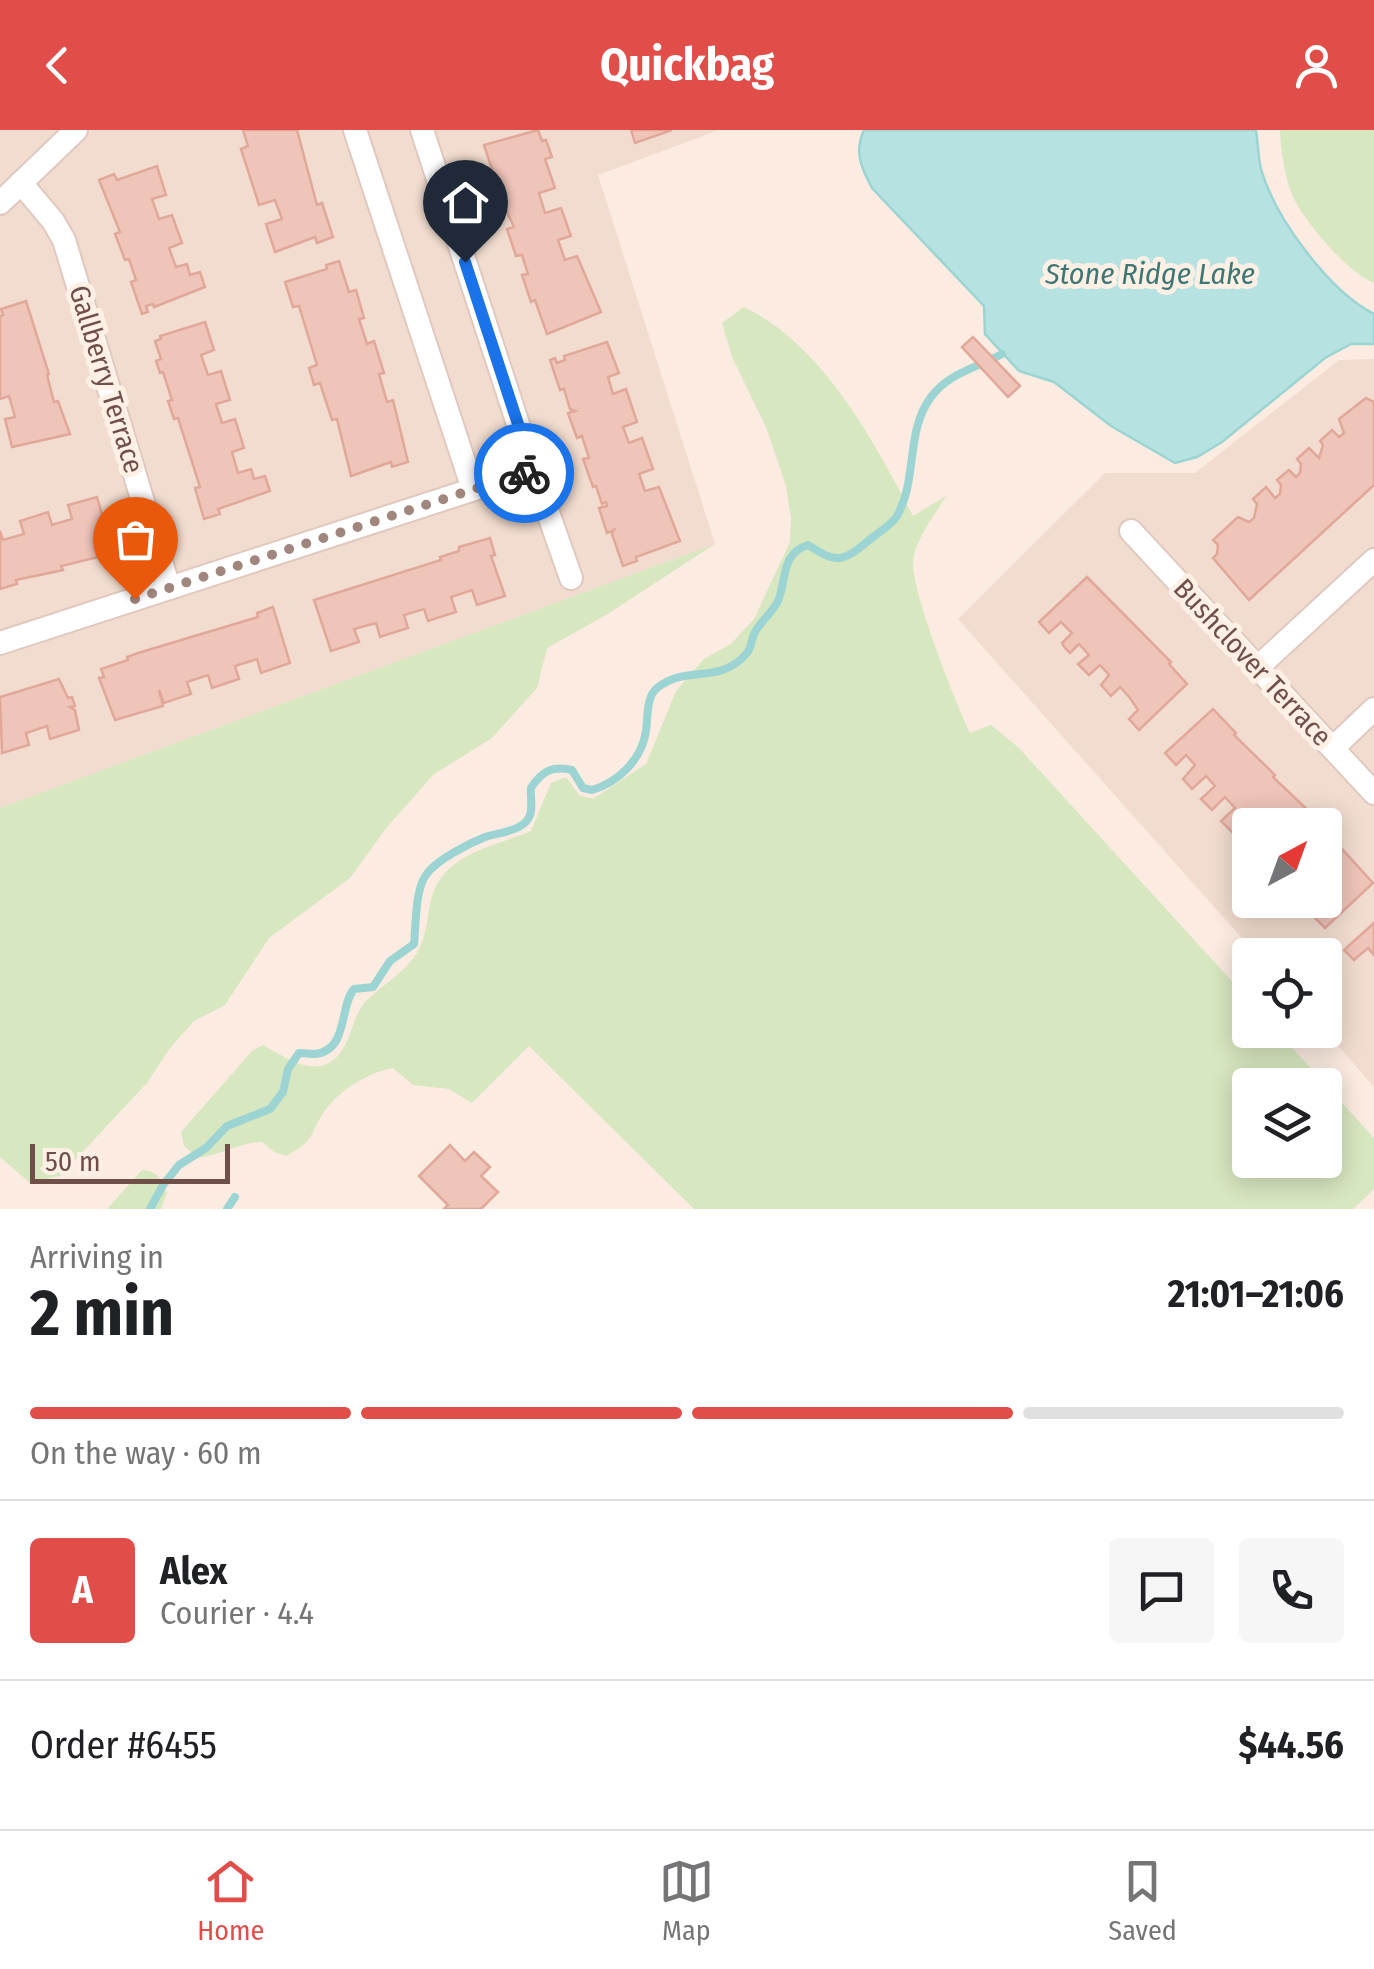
<!DOCTYPE html>
<html lang="en">
<head>
<meta charset="utf-8">
<style>
	:root { --surface:#fff; --page:#f6f6f6; --text:#202124; --muted:#757577; --line:#e0e0e0; --accent:#e14e49 }
	body { margin:0; font-family:"Fira Sans Condensed",sans-serif; background:var(--page); color:var(--text); height:100vh; display:flex; flex-direction:column; font-size:38px; white-space:nowrap }
	* { box-sizing:border-box; margin:0 }
	p { font-size:32px; color:var(--muted) }
	.icon { flex:none; width:55px; height:55px; fill:none; stroke:currentColor; stroke-width:2; stroke-linecap:round; stroke-linejoin:round }
	.map { position:relative; height:1079px; overflow:hidden }
	.side { display:flex; flex-direction:column; background:var(--surface); flex:1 }
	.side>* { flex:none }
	.needle { width:65px; rotate:41deg }
	.buttons { position:absolute; left:1232px; top:678px; display:grid; gap:20px }
	.buttons a { display:grid; place-items:center; width:110px; height:110px; border-radius:10px; background:var(--surface); box-shadow:0 5px 25px #0003; font-size:50px }
	.scale { position:absolute; left:30px; bottom:25px; width:200px; box-sizing:border-box; padding-left:10px; border:5px solid #704f49; border-top:0; font-size:28px; line-height:35px; white-space:nowrap; color:#704f49; -webkit-text-stroke:8px #fef0e5; paint-order:stroke }
	.pin { position:absolute; display:grid; place-items:center; width:85px; height:85px; color:#fff; margin:-102px -42px; border-radius:50% 50% 50% 0; rotate:-45deg; box-shadow:0 0 10px #0007 }
	.pin .icon { rotate:45deg }
	.courier { position:absolute; display:grid; place-items:center; width:100px; height:100px; margin:-50px; border:8px solid #1a73e8; border-radius:50%; background:#fff; color:#222; box-shadow:0 2px 12px #0007 }
	.overview em { font-style:normal; font-weight:700 }
	.overview div { display:flex; flex-direction:column-reverse }
	.overview { display:flex; align-items:center; justify-content:space-between; height:170px; padding:0 30px }
	h1 { font-size:65px; font-weight:700; line-height:75px }
	.bar { display:grid; grid-template-columns:repeat(4,1fr); gap:15px 10px; align-content:center; height:120px; padding:0 30px }
	.bar i { height:12px; border-radius:8px; background:var(--line) }
	.bar .current { background:var(--accent) }
	.bar p { grid-column:span 4 }
	.line { display:flex; align-items:center; gap:25px; padding:0 30px; border-top:2px solid var(--line) }
	.line div { flex:1 }
	.round { display:grid; place-items:center; flex:none; width:105px; height:105px; border-radius:10px; background:var(--page) }
	header { display:flex; justify-content:space-between; align-items:center; height:130px; padding:0 30px; background:var(--accent); color:#fff; font-size:45px; font-weight:700 }
	.tab-bar { display:flex; justify-content:space-around; align-items:center; height:140px; border-top:2px solid var(--line); background:var(--surface); font-size:28px; color:var(--muted) }
	.tab-bar a { display:grid; justify-items:center; gap:5px }
	.tab-bar .current { color:var(--accent) }
	.map>svg:first-child { display:block }
	.residential { fill:#f2dccf; fill-rule:evenodd }
	.green { fill:#d7e7c0; fill-rule:evenodd }
	.water { fill:#b6e3e1; stroke:#9cd4d3; stroke-width:2.5 }
	.lines { fill:none; stroke-linecap:round; stroke-linejoin:round }
	.stream { stroke:#9cd4d3; stroke-width:8 }
	.building { fill:#efc4b9; stroke:#e1a89a; stroke-width:2.5 }
	.street-casing { stroke:#e0c8bf; stroke-width:26 }
	.street { stroke:#fff; stroke-width:22 }
	.done { stroke:#a1867e; stroke-width:10; stroke-dasharray:0 18 }
	.route { stroke:#1a73e8; stroke-width:12 }
	.labels { text-anchor:middle; stroke-width:10; stroke-linejoin:round; paint-order:stroke }
	.street-label { font-size:28px; fill:#704f49; stroke:#fef0e5 }
	.water-label { font-size:30px; font-style:italic; fill:#3d7675; stroke:#fef0e5 }
</style>
</head>
<body>
<header><svg class="icon" aria-label="back" viewBox="0 0 24 24"><path d="M15 5l-7 7 7 7"/></svg>Quickbag<svg class="icon" aria-label="person" viewBox="0 0 24 24"><circle cx="12" cy="8" r="4"/><path d="M4 21q1-7 8-7t8 7"/></svg></header>
<div class="map">
<svg width="1374" height="1079" viewBox="0 0 1374 1079">
	<rect width="100%" height="100%" fill="#fbebe0"/>
	<g class="residential">
		<polygon points="0,0 719,0 598,45 715,414 0,678"/>
		<path d="M1374,229V957L1324,900L1325,825H1257L958,489L1105,343H1195L1339,230ZM1250,695H1325V770H1250Z"/>
	</g>
	<g class="green">
		<path d="M1280,0H1374V153C1347,142 1302,90 1291,62C1284,43 1281,20 1280,0Z"/>
		<path d="M744,177C824,216 873,310 913,386L946,366C935,385 916,408 913,430C910,459 956,573 970,603L991,595L1018,617L1250,871V900H1276L1374,1008V1059L1353,1079H694L529,916L472,973L449,959L413,955L393,938C368,943 342,958 326,979C307,1005 319,1008 286,1026L274,1022L262,1012C241,1012 222,1025 198,1028L184,1016L181,1002L253,920L263,915C287,929 322,953 343,919C352,904 354,884 366,871C384,853 409,841 420,817C430,796 426,771 439,751C457,721 501,714 531,701L551,653L566,647L579,665L593,669L646,634L676,561L704,529L731,514L754,489L790,412L791,388L786,356L766,297L732,227L722,193ZM1250,955H1325V1030H1250Z"/>
		<polygon points="715,414 606,485 547,518 537,558 492,608 434,644 387,697 350,748 269,808 225,875 194,891 170,918 147,953 60,1046 29,1052 0,1027 0,678"/>
		<path d="M142,1040C158,1041 161,1049 167,1063L161,1079H107Z"/>
	</g>
	<path class="water" d="M864,0H1256C1258,13 1258,27 1261,39C1275,88 1329,161 1374,184V214H1351L1325,228L1222,312L1197,327L1175,333L1111,296L1054,252L1019,241L985,204L984,176L872,58C861,37 854,22 864,0Z"/>
	<g class="lines">
		<g class="stream">
			<path d="M150,1079L163,1055L179,1035L206,1018L227,996L270,979L283,962L288,939L299,923C304,923 310,924 315,924C349,920 339,876 354,859L373,857L390,831L414,814C416,795 415,760 426,745C436,730 468,714 485,707C497,703 521,701 528,689C534,681 530,668 531,658C541,642 552,635 572,640L583,658L592,660C619,652 642,629 646,601C648,588 646,567 657,558C686,534 719,556 747,523C752,517 751,509 755,502C761,491 772,483 778,471C787,450 780,424 808,415C836,433 842,433 868,411C877,403 891,396 897,386C918,349 905,302 931,267C949,243 976,238 1002,224"/>
			<polyline points="227,1079 235,1067"/>
		</g>
	</g>
	<g class="building">
		<polygon points="243,0 297,0 317,75 322,73 333,107 317,113 315,107 275,122 266,94 282,89 275,70 259,75 241,19 248,16"/>
		<polygon points="538,0 542,11 546,10 552,27 545,29 555,58 539,63 545,83 561,78 571,106 558,110 565,130 577,126 601,182 547,204 535,170 531,172 522,145 528,144 522,125 516,126 507,99 514,97 504,76 500,78 490,49 495,48 484,15"/>
		<polygon points="631,0 672,0 635,13"/>
		<polygon points="157,36 166,65 152,69 159,89 172,85 182,113 169,118 176,137 187,134 190,145 200,142 205,157 154,177 153,174 146,176 148,182 142,184 131,152 136,150 129,129 125,130 115,104 120,102 99,50 114,44 117,50"/>
		<polygon points="339,131 349,162 356,160 364,188 359,189 367,214 374,211 384,243 379,244 387,272 393,270 408,332 392,337 391,332 351,346 337,289 332,290 320,253 314,255 309,238 317,235 299,176 293,177 285,152 327,139 326,135"/>
		<polygon points="26,171 49,244 47,245 54,272 58,271 70,304 12,317 5,289 15,287 9,266 0,269 0,186 3,185 1,179"/>
		<polygon points="205,192 214,220 201,225 208,245 221,241 230,270 216,274 222,293 235,289 244,318 232,322 238,343 251,339 254,349 265,346 270,361 218,379 220,384 204,389 195,358 200,357 178,288 174,289 168,271 172,270 163,242 160,243 156,231 161,229 155,211 161,209 160,206"/>
		<polygon points="973,207 1020,256 1008,267 962,217"/>
		<polygon points="607,212 619,243 608,247 613,264 626,259 637,292 623,297 629,313 642,308 653,339 639,344 645,361 659,357 680,411 636,427 637,431 623,436 612,404 614,400 607,403 599,378 607,376 606,372 602,374 596,356 593,357 583,329 589,328 582,306 577,308 568,283 575,281 570,279 564,259 560,260 550,230 555,228 557,233 565,230 564,226"/>
		<polygon points="1366,268 1374,272 1374,355 1249,470 1213,428 1217,424 1218,415 1213,410 1238,387 1249,392 1254,388 1257,374 1253,369 1266,357 1275,368 1280,364 1281,355 1277,350 1289,340 1296,347 1300,343 1301,334 1297,329 1309,318 1319,328 1323,315 1320,311 1332,300 1339,307 1344,303 1339,289"/>
		<polygon points="97,367 109,409 114,407 119,422 61,436 63,440 16,450 17,454 0,459 0,401 3,410 24,404 20,391 48,382 52,395 72,389 68,375"/>
		<polygon points="490,408 495,425 491,426 505,466 477,475 472,460 451,467 456,482 428,491 424,479 404,485 408,498 380,507 376,493 354,499 359,512 331,521 314,470 441,430 440,427 459,421 459,417"/>
		<polygon points="1087,447 1171,532 1169,534 1187,554 1139,600 1129,589 1138,580 1130,568 1120,557 1111,566 1101,555 1109,545 1100,535 1089,545 1078,534 1089,525 1079,514 1070,523 1065,518 1062,513 1072,503 1061,492 1049,503 1039,492"/>
		<polygon points="273,477 290,533 261,543 257,529 235,536 239,549 212,558 208,545 187,552 191,564 164,573 159,560 163,576 115,590 99,548 104,547 101,539 128,530 127,527 138,523 258,487 257,483"/>
		<polygon points="59,549 68,568 72,567 75,576 70,577 75,580 79,600 50,609 47,596 26,603 29,615 2,623 0,567"/>
		<polygon points="1213,579 1236,603 1234,605 1275,645 1273,647 1315,687 1312,690 1317,695 1251,695 1246,690 1232,702 1221,691 1235,678 1225,667 1212,680 1201,669 1215,656 1206,646 1192,659 1183,649 1195,635 1186,625 1176,635 1165,623"/>
		<polygon points="1325,704 1332,708 1373,753 1325,798 1313,786 1323,778 1316,770 1325,770"/>
		<polygon points="1374,793 1374,825 1368,818 1354,830 1344,820"/>
		<polygon points="450,1015 465,1031 474,1022 490,1037 481,1046 498,1062 481,1079 444,1079 448,1075 419,1046"/>
	</g>
	<g class="lines">
		<defs>
			<g id="street">
				<polyline points="355,0 473,359"/>
				<polyline points="422,0 533,340"/>
				<polyline points="21,53 53,91 64,110 169,458"/>
				<polyline points="0,73 76,0"/>
				<polyline points="1131,401 1374,663"/>
				<polyline points="0,513 533,340 571,448"/>
				<polyline points="1258,537 1374,430"/>
				<polyline points="1333,618 1374,579"/>
			</g>
		</defs>
		<use href="#street" class="street-casing"/>
		<use href="#street" class="street"/>
	</g>
	<g class="lines">
		<polyline class="done" points="135,469 524,343"/>
		<polyline class="route" points="465,132 533,340 524,343"/>
	</g>
	<g class="labels">
		<g class="street-label">
			<text transform="translate(107 249) rotate(73)" y="10">Gallberry Terrace</text>
			<text transform="translate(1253 532) rotate(47)" y="10">Bushclover Terrace</text>
		</g>
		<g class="water-label">
			<text x="1150" y="154">Stone Ridge Lake</text>
		</g>
	</g>
</svg>
<div class="buttons">
<a><svg class="needle" viewBox="-14 -14 28 28"><path d="M0-13l5 13h-10z" fill="#e53935"/><path d="M0 13l5-13h-10z" fill="#757577"/></svg></a>
<a><svg class="icon" aria-label="locate" viewBox="0 0 24 24"><circle cx="12" cy="12" r="6"/><path d="M12 2v4M12 18v4M2 12h4M18 12h4"/></svg></a>
<a><svg class="icon" aria-label="layers" viewBox="0 0 24 24"><path d="M12 4l9 5-9 5-9-5zM3 14l9 5 9-5"/></svg></a>
</div>
<div class="scale">50 m</div>
<div class="pin" style="left:135px;top:469px;background:#ea580c"><svg class="icon" aria-label="bag" viewBox="0 0 24 24"><path d="M5 8h14l-1 12H6zM9 8a3 3 0 0 1 6 0"/></svg></div>
<div class="pin" style="left:465px;top:132px;background:#1f2937"><svg class="icon" aria-label="home" viewBox="0 0 24 24"><path d="M3 11l9-7 9 7M6 9v11h12V9"/></svg></div>
<div class="courier" style="left:524px;top:343px"><svg class="icon" aria-label="bike" viewBox="0 0 24 24"><circle cx="6" cy="16" r="4"/><circle cx="18" cy="16" r="4"/><path d="M6 16l4-8h5l3 8M10 8l3 8H6M13 5h3"/></svg></div>
</div>
<section class="side">
<div class="overview"><div><h1>2 min</h1><p>Arriving in</p></div><em>21:01–21:06</em></div>
<div class="bar"><i class="current"></i><i class="current"></i><i class="current"></i><i></i><p>On the way · 60 m</p></div>
<div class="line" style="height:180px"><b class="round" style="background:var(--accent);color:#fff">A</b><div><b>Alex</b><p>Courier · 4.4</p></div><a class="round"><svg class="icon" aria-label="chat" viewBox="0 0 24 24"><path d="M4 5h16v11H9l-5 4z"/></svg></a><a class="round"><svg class="icon" aria-label="phone" viewBox="0 0 24 24"><path d="M5 4h4l2 5-3 2q2 4 5 5l2-3 5 2v4C11 20 4 13 5 4z"/></svg></a></div>
<div class="line" style="height:130px"><div>Order #6455</div><b>$44.56</b></div>
</section>
<nav class="tab-bar">
<a class="current"><svg class="icon" aria-label="home" viewBox="0 0 24 24"><path d="M3 11l9-7 9 7M6 9v11h12V9"/></svg>Home</a>
<a><svg class="icon" aria-label="map" viewBox="0 0 24 24"><path d="M3 6l6-2 6 2 6-2v14l-6 2-6-2-6 2zM9 4v14M15 6v14"/></svg>Map</a>
<a><svg class="icon" aria-label="saved" viewBox="0 0 24 24"><path d="M7 4h10v16l-5-4-5 4z"/></svg>Saved</a>
</nav>
</body>
</html>
